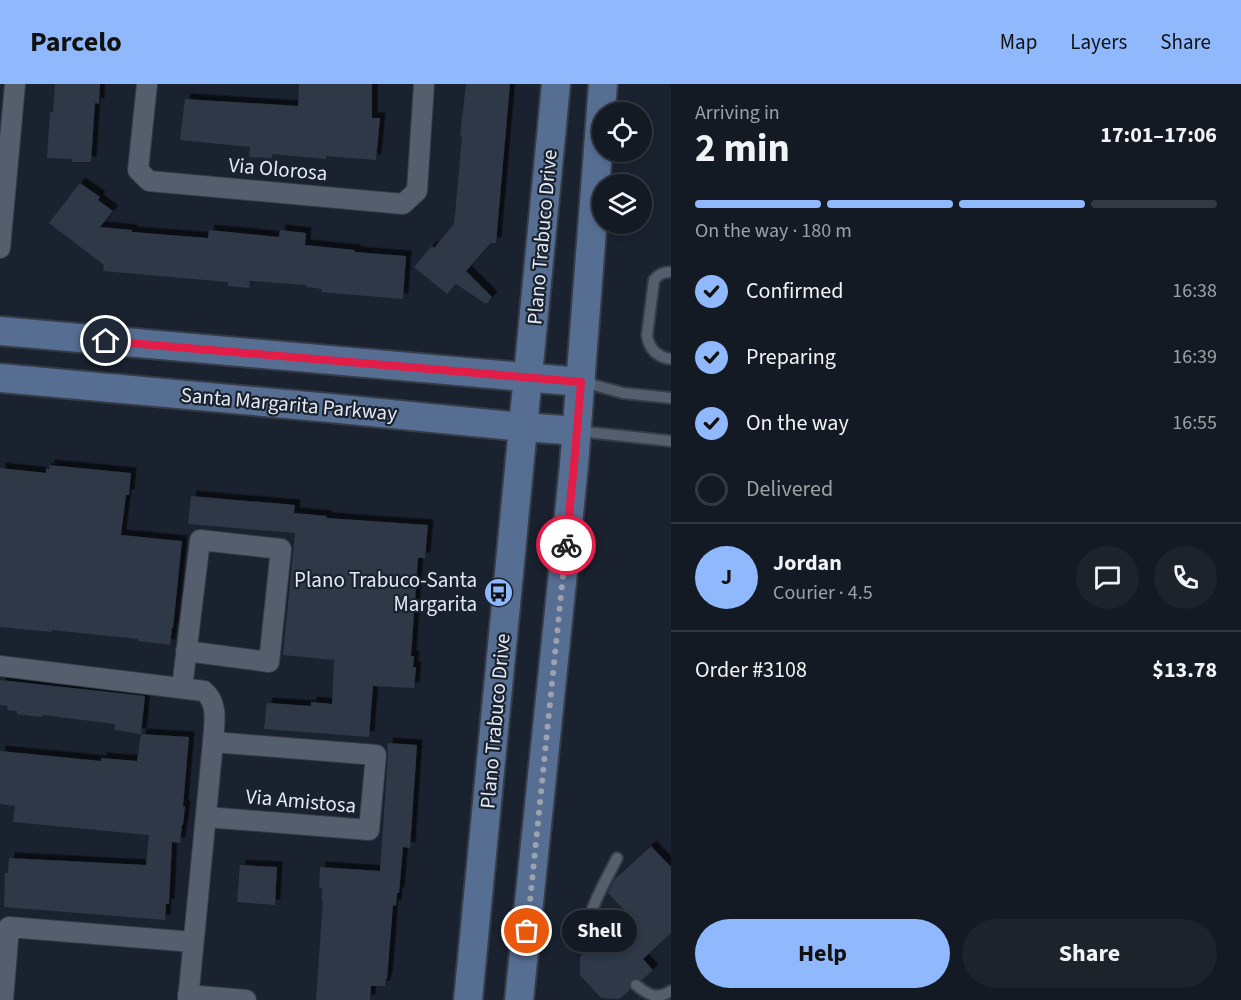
<!DOCTYPE html>
<html lang="en">
<head>
<meta charset="utf-8">
<style>
	:root { --surface:#141a23; --page:#1d232b; --text:#f1f3f6; --muted:#9da1a6; --line:#333841; --accent:#8fb8fd }
	body { margin:0; font-family:"Source Sans 3",sans-serif; background:var(--page); color:var(--text); height:100vh; display:flex; flex-direction:column; font-size:22px; white-space:nowrap }
	* { box-sizing:border-box; margin:0 }
	p { font-size:20px; color:var(--muted) }
	.icon { flex:none; width:33px; height:33px; fill:none; stroke:currentColor; stroke-width:2; stroke-linecap:round; stroke-linejoin:round }
	.map { position:relative; flex:1; overflow:hidden }
	.drawer { display:flex; flex-direction:column; background:var(--surface); width:570px }
	.drawer>* { flex:none }
	.controls { position:absolute; left:592px; top:18px; display:grid; gap:12px }
	.controls a { display:grid; place-items:center; width:60px; height:60px; border-radius:50%; background:var(--surface); box-shadow:0 3px 9px #0003,0 0 0 2px var(--line); font-size:30px }
	.pin { position:absolute; display:grid; place-items:center; width:51px; height:51px; color:#fff; margin:-26px; border:3px solid #fff; border-radius:50%; box-shadow:0 2px 6px #0007 }
	.courier { position:absolute; display:grid; place-items:center; width:60px; height:60px; margin:-30px; border:4px solid #e11d48; border-radius:50%; background:#fff; color:#222; box-shadow:0 2px 8px #0007 }
	.bubble { position:absolute; height:42px; border-radius:21px; background:var(--surface); box-shadow:0 3px 9px #0003,0 0 0 2px var(--line); font-size:20px; font-weight:700; line-height:42px; text-align:center }
	.summary em { font-style:normal; font-weight:700 }
	.summary div { display:flex; flex-direction:column-reverse }
	.summary { display:flex; align-items:center; justify-content:space-between; height:102px; padding:0 24px }
	h1 { font-size:39px; font-weight:700; line-height:45px }
	.bar { display:grid; grid-template-columns:repeat(4,1fr); gap:9px 6px; align-content:center; height:72px; padding:0 24px }
	.bar i { height:8px; border-radius:4px; background:var(--line) }
	.bar .on { background:var(--accent) }
	.bar p { grid-column:span 4 }
	.line { display:flex; align-items:center; gap:15px; padding:0 24px; border-top:2px solid var(--line) }
	.line div { flex:1 }
	.round { display:grid; place-items:center; flex:none; width:63px; height:63px; border-radius:32px; background:var(--page) }
	ol { padding:0 24px; list-style:none }
	li { display:flex; align-items:center; gap:18px; height:66px }
	li p { margin-inline-start:auto }
	li .icon { padding:6px; border-radius:50%; background:var(--accent); color:#111; stroke-width:4 }
	li:last-child { color:var(--muted) }
	li i { width:33px; height:33px; border:3px solid var(--line); border-radius:50% }
	.action { display:flex; gap:12px; margin-top:auto; padding:12px 24px }
	.action a { flex:1; height:69px; border-radius:36px; background:var(--accent); color:#111; font-size:24px; font-weight:700; line-height:69px; text-align:center }
	.action a+a { background:var(--page); color:var(--text) }
	header { display:flex; align-items:center; gap:36px; box-sizing:border-box; height:84px; padding:0 30px; background:var(--accent); color:#111 }
	header strong { font-size:28px }
	nav { display:flex; gap:33px; margin-inline-start:auto; font-size:21px }
	main { display:flex; flex:1; min-height:0 }
	.map>svg:first-child { display:block }
	.building { fill:#2f3846; filter:url(#shadow) }
	.lines { fill:none; stroke-linecap:round; stroke-linejoin:round }
	.service-casing { stroke:#363c47; stroke-width:14 }
	.minor-casing { stroke:#363c47; stroke-width:22 }
	.secondary-casing { stroke:#363c47; stroke-width:32 }
	.service { stroke:#555e6d; stroke-width:10 }
	.minor { stroke:#555e6d; stroke-width:20 }
	.secondary { stroke:#576e93; stroke-width:28 }
	.done { stroke:#9da3ae; stroke-width:6; stroke-dasharray:0 10.8 }
	.route { stroke:#e11d48; stroke-width:8 }
	.labels { text-anchor:middle; stroke-width:4.5; stroke-linejoin:round; paint-order:stroke }
	.street-label { font-size:21px; fill:#e3e9f2; stroke:#1a222f }
	.poi-label { font-size:21px; fill:#e3e9f2; stroke:#1a222f; text-anchor:end }
</style>
</head>
<body>
<header>
<strong>Parcelo</strong>
<nav><a>Map</a><a>Layers</a><a>Share</a></nav>
</header>
<main>
<div class="map">
<svg width="671" height="916" viewBox="0 0 671 916">
	<defs>
		<filter id="shadow"><feDropShadow dx="5.5" dy="-5.5" stdDeviation="0" flood-color="#0009"/></filter>
	</defs>
	<rect width="100%" height="100%" fill="#1a222f"/>
	<g class="building">
		<polygon points="55,0 100,0 99,20 95,19 91,78 72,78 72,75 47,74 50,28 53,28"/>
		<polygon points="299,0 372,0 372,34 380,34 376,76 326,72 326,75 272,70 272,74 249,73 250,63 180,56 185,15 298,22"/>
		<polygon points="466,0 510,0 496,159 491,159 466,187 492,213 486,220 456,200 447,210 414,183 432,162 434,164 454,140 457,109 462,52 460,52"/>
		<polygon points="80,99 100,113 98,116 113,127 100,143 132,146 132,148 208,154 209,146 279,153 280,146 306,149 305,161 355,166 355,168 406,172 403,215 321,208 322,205 306,203 306,201 250,197 249,204 228,202 228,198 103,187 104,181 49,139"/>
		<polygon points="49,381 131,389 129,411 126,411 121,451 182,457 173,544 172,544 170,561 138,557 138,555 52,546 52,548 0,543 0,384 46,389 46,384 49,385"/>
		<polygon points="191,412 295,421 294,429 327,432 327,434 428,441 425,474 418,474 411,572 414,572 413,583 416,583 414,604 373,602 369,653 264,645 267,619 311,622 311,618 332,620 334,576 283,571 295,449 188,440"/>
		<polygon points="0,596 145,612 141,650 115,646 115,640 42,631 42,633 31,632 17,630 17,627 7,626 8,622 0,621"/>
		<polygon points="141,650 189,653 183,722 185,722 183,741 182,741 180,759 172,758 169,820 166,820 165,836 4,823 5,789 8,789 9,774 146,781 149,751 13,738 15,722 0,720 0,667 101,677 101,674 137,677"/>
		<polygon points="387,659 417,661 410,764 403,763 399,809 397,809 396,822 393,821 387,895 386,895 385,902 371,902 370,916 316,916 323,816 322,816 322,804 319,804 320,783 380,787 388,672"/>
		<polygon points="651,762 671,783 671,849 643,875 653,886 642,896 637,894 631,896 629,900 630,906 619,915 601,914 580,891 580,873 587,866 585,864 589,861 594,863 599,861 601,856 600,851 626,828 608,809 615,795"/>
		<polygon points="240,781 277,783 275,821 237,818"/>
	</g>
	<g class="lines">
		<defs>
			<g id="service">
				<path d="M671,188C663,188 659,190 654,196L647,251C649,265 657,273 671,275"/>
				<polyline points="583,298 623,309 671,314"/>
				<polyline points="577,347 671,357"/>
				<path d="M594,856C593,855 590,849 589,847C585,830 609,791 617,774"/>
				<path d="M636,901C648,911 657,916 671,907"/>
			</g>
			<g id="minor">
				<polyline points="147,0 138,86 149,97 403,120 417,107 424,0"/>
				<polyline points="0,164 15,0"/>
				<path d="M0,582L204,607C219,620 214,640 213,658L188,916"/>
				<polyline points="182,604 200,456 281,465 269,578 186,567"/>
				<polyline points="206,733 369,746 376,671 213,658"/>
				<polyline points="188,911 246,916"/>
				<polyline points="3,916 9,843 193,858"/>
			</g>
			<g id="secondary">
				<polyline points="0,247 581,298"/>
				<polyline points="0,294 330,324 523,343 577,347"/>
				<polyline points="468,916 556,0"/>
				<polyline points="519,916 574,381 603,0"/>
			</g>
		</defs>
		<use href="#service" class="service-casing"/>
		<use href="#minor" class="minor-casing"/>
		<use href="#secondary" class="secondary-casing"/>
		<use href="#service" class="service"/>
		<use href="#minor" class="minor"/>
		<use href="#secondary" class="secondary"/>
	</g>
	<g class="lines">
		<polyline class="done" points="527,847 566,461"/>
		<polyline class="route" points="106,257 581,298 574,381 566,461"/>
	</g>
	<defs>
		<symbol id="bus-disc" viewBox="-11 -11 22 22"><circle r="9.5" fill="#8fb8fd" stroke="#1a222f"/><path d="M-5-6H5V4H4V6H2V4H-2V6H-4V4H-5ZM-3.5-4V0h7V-4ZM-3.5 1.2v1.5H-2V1.2ZM2 1.2v1.5H3.5V1.2Z" fill="#111"/></symbol>
	</defs>
	<g fill-rule="evenodd">
		<use href="#bus-disc" x="482" y="492" width="33" height="33"/>
	</g>
	<g class="labels">
		<g class="street-label">
			<text transform="translate(278 85) rotate(5)" y="7">Via Olorosa</text>
			<text transform="translate(542 153) rotate(-85)" y="7">Plano Trabuco Drive</text>
			<text transform="translate(289 320) rotate(5)" y="7">Santa Margarita Parkway</text>
			<text transform="translate(495 637) rotate(-85)" y="7">Plano Trabuco Drive</text>
			<text transform="translate(301 717) rotate(5)" y="7">Via Amistosa</text>
		</g>
		<g class="poi-label">
			<text x="477" y="503">Plano Trabuco-Santa<tspan x="477" dy="24">Margarita</tspan></text>
		</g>
	</g>
</svg>
<div class="controls">
<a><svg class="icon" aria-label="locate" viewBox="0 0 24 24"><circle cx="12" cy="12" r="6"/><path d="M12 2v4M12 18v4M2 12h4M18 12h4"/></svg></a>
<a><svg class="icon" aria-label="layers" viewBox="0 0 24 24"><path d="M12 4l9 5-9 5-9-5zM3 14l9 5 9-5"/></svg></a>
</div>
<div class="pin" style="left:527px;top:847px;background:#ea580c"><svg class="icon" aria-label="bag" viewBox="0 0 24 24"><path d="M5 8h14l-1 12H6zM9 8a3 3 0 0 1 6 0"/></svg></div>
<div class="pin" style="left:106px;top:257px;background:#1f2937"><svg class="icon" aria-label="home" viewBox="0 0 24 24"><path d="M3 11l9-7 9 7M6 9v11h12V9"/></svg></div>
<div class="courier" style="left:566px;top:461px"><svg class="icon" aria-label="bike" viewBox="0 0 24 24"><circle cx="6" cy="16" r="4"/><circle cx="18" cy="16" r="4"/><path d="M6 16l4-8h5l3 8M10 8l3 8H6M13 5h3"/></svg></div>
<div class="bubble" style="left:562px;top:826px;width:75px">Shell</div>
</div>
<section class="drawer">
<div class="summary"><div><h1>2 min</h1><p>Arriving in</p></div><em>17:01–17:06</em></div>
<div class="bar"><i class="on"></i><i class="on"></i><i class="on"></i><i></i><p>On the way · 180 m</p></div>
<ol>
<li><svg class="icon" aria-label="check" viewBox="0 0 24 24"><path d="M5 12l5 5 9-10"/></svg>Confirmed<p>16:38</p></li>
<li><svg class="icon" aria-label="check" viewBox="0 0 24 24"><path d="M5 12l5 5 9-10"/></svg>Preparing<p>16:39</p></li>
<li><svg class="icon" aria-label="check" viewBox="0 0 24 24"><path d="M5 12l5 5 9-10"/></svg>On the way<p>16:55</p></li>
<li><i></i>Delivered</li>
</ol>
<div class="line" style="height:108px"><b class="round" style="background:var(--accent);color:#111">J</b><div><b>Jordan</b><p>Courier · 4.5</p></div><a class="round"><svg class="icon" aria-label="chat" viewBox="0 0 24 24"><path d="M4 5h16v11H9l-5 4z"/></svg></a><a class="round"><svg class="icon" aria-label="phone" viewBox="0 0 24 24"><path d="M5 4h4l2 5-3 2q2 4 5 5l2-3 5 2v4C11 20 4 13 5 4z"/></svg></a></div>
<div class="line" style="height:78px"><div>Order #3108</div><b>$13.78</b></div>
<div class="action"><a>Help</a><a>Share</a></div>
</section>
</main>
</body>
</html>
